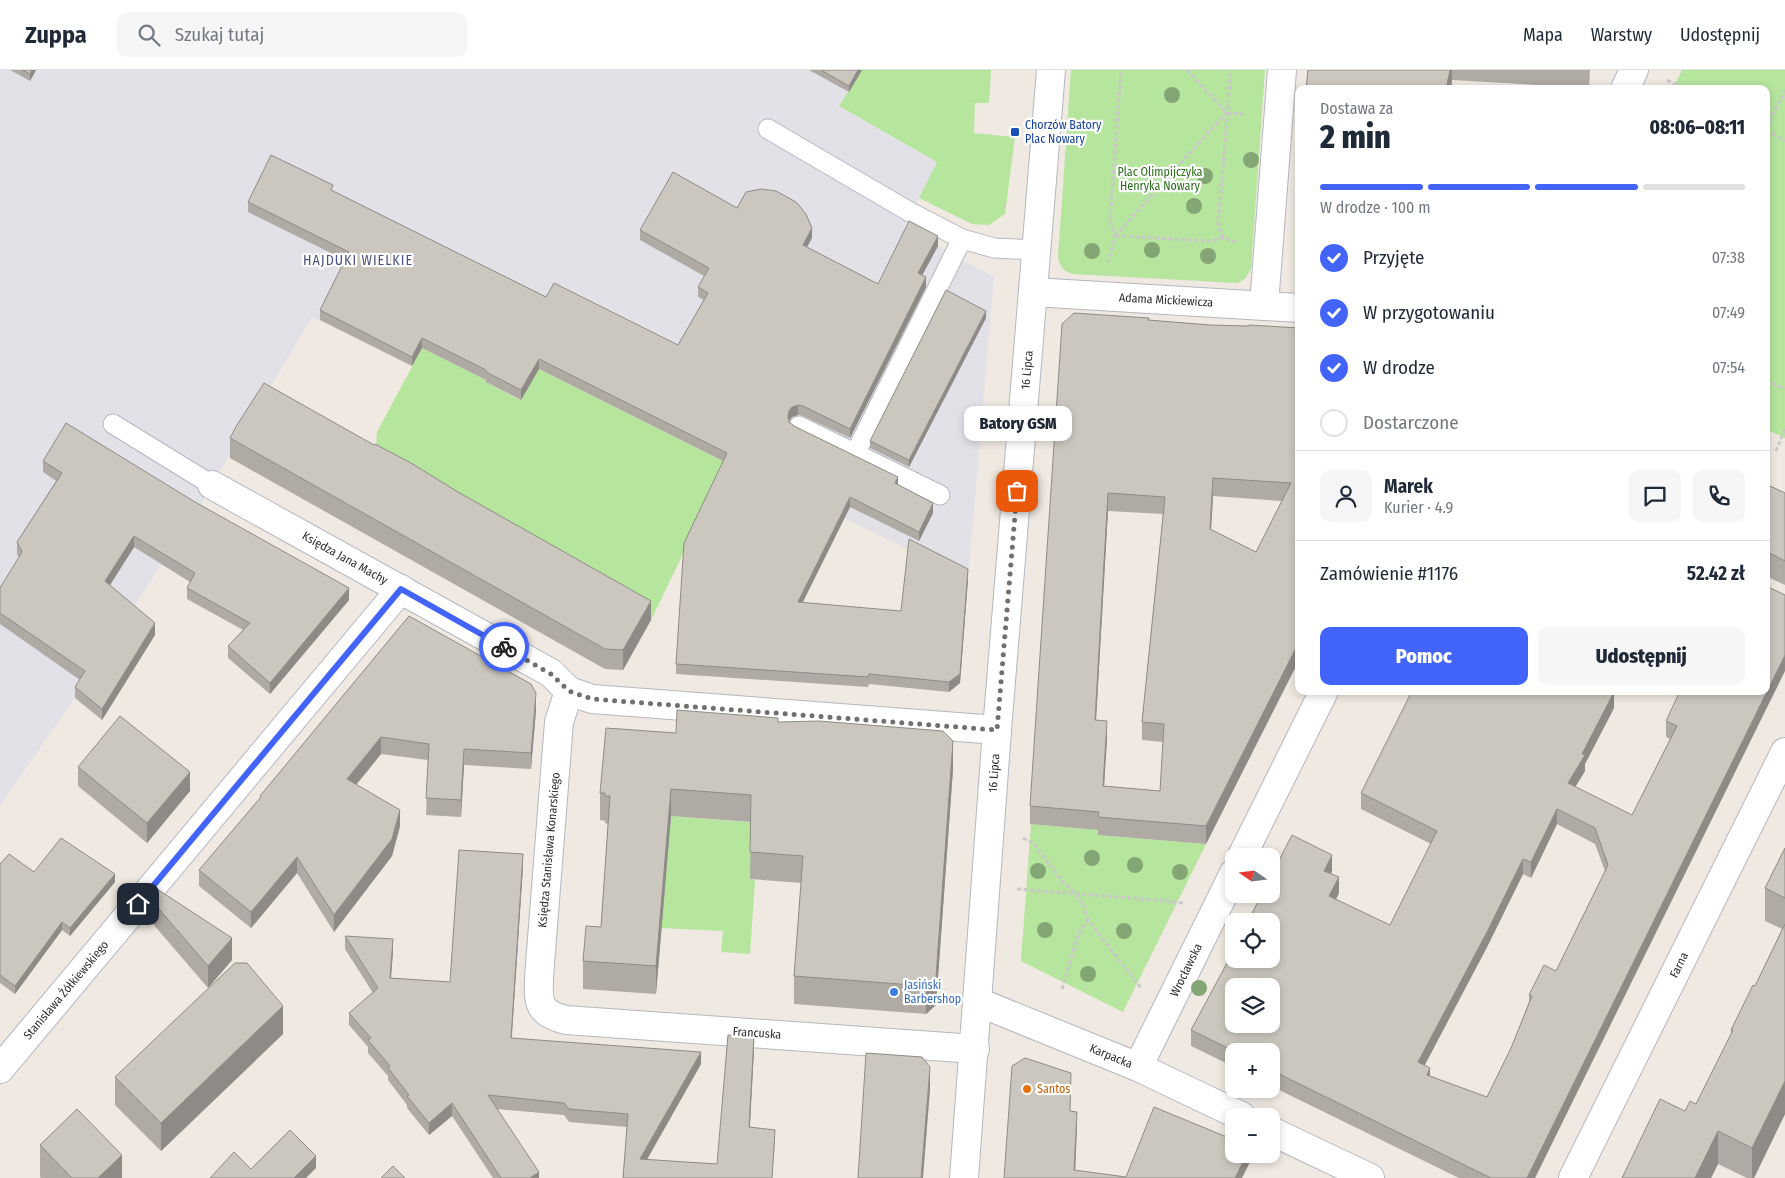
<!DOCTYPE html>
<html lang="pl">
<head>
<meta charset="utf-8">
<style>
	:root { --surface:#fff; --page:#f6f6f7; --text:#1f2937; --muted:#747a83; --line:#e0e1e3; --accent:#4264fb }
	body { margin:0; font-family:"Fira Sans Condensed",sans-serif; background:var(--page); color:var(--text); height:100vh; display:flex; flex-direction:column; font-size:19px; white-space:nowrap }
	* { box-sizing:border-box; margin:0 }
	p { font-size:16px; color:var(--muted) }
	.icon { flex:none; width:28px; height:28px; fill:none; stroke:currentColor; stroke-width:2; stroke-linecap:round; stroke-linejoin:round }
	.map { position:relative; flex:1; overflow:hidden }
	.side { position:absolute; left:1295px; top:15px; width:475px; height:610px; display:flex; flex-direction:column; background:var(--surface); border-radius:10px; box-shadow:0 2px 8px #0003 }
	.side>* { flex:none }
	.needle { width:32px; rotate:284deg }
	.fabs { position:absolute; left:1225px; top:778px; display:grid; gap:10px }
	.fabs a { display:grid; place-items:center; width:55px; height:55px; border-radius:10px; background:var(--surface); box-shadow:0 2px 8px #0003; font-size:25px }
	.pin { position:absolute; display:grid; place-items:center; width:42px; height:42px; color:#fff; margin:-21px; border-radius:10px; box-shadow:0 2px 8px #0006 }
	.courier { position:absolute; display:grid; place-items:center; width:50px; height:50px; margin:-25px; border:4px solid #4264fb; border-radius:50%; background:#fff; color:#222; box-shadow:0 1px 6px #0007 }
	.bubble { position:absolute; height:35px; border-radius:10px; background:var(--surface); box-shadow:0 2px 8px #0003; font-size:16px; font-weight:800; line-height:35px; text-align:center }
	.headline em { font-style:normal; font-weight:800 }
	.headline div { display:flex; flex-direction:column-reverse }
	.headline { display:flex; align-items:center; justify-content:space-between; height:85px; padding:0 25px }
	h1 { font-size:32px; font-weight:800; line-height:38px }
	.bar { display:grid; grid-template-columns:repeat(4,1fr); gap:8px 5px; align-content:center; height:60px; padding:0 25px }
	.bar i { height:6px; border-radius:4px; background:var(--line) }
	.bar .active { background:var(--accent) }
	.bar p { grid-column:span 4 }
	.line { display:flex; align-items:center; gap:12px; padding:0 25px; border-top:1px solid var(--line) }
	.line div { flex:1 }
	.round { display:grid; place-items:center; flex:none; width:52px; height:52px; border-radius:10px; background:var(--page) }
	ol { padding:0 25px; list-style:none }
	li { display:flex; align-items:center; gap:15px; height:55px }
	li p { margin-inline-start:auto }
	li .icon { padding:5px; border-radius:50%; background:var(--accent); color:#fff; stroke-width:4 }
	li:last-child { color:var(--muted) }
	li i { width:28px; height:28px; border:2px solid var(--line); border-radius:50% }
	.action { display:flex; gap:10px; margin-top:auto; padding:10px 25px }
	.action a { flex:1; height:58px; border-radius:10px; background:var(--accent); color:#fff; font-size:20px; font-weight:800; line-height:58px; text-align:center }
	.action a+a { background:var(--page); color:var(--text) }
	header { display:flex; align-items:center; gap:30px; box-sizing:border-box; height:70px; padding:0 25px; background:var(--surface); border-bottom:1px solid var(--line) }
	header strong { font-size:24px }
	nav { display:flex; gap:28px; margin-inline-start:auto; font-size:18px }
	.search { width:350px; height:45px; background:var(--page); display:flex; align-items:center; gap:12px; box-sizing:border-box; padding:0 18px; border-radius:10px; color:var(--muted); font-size:19px }
	.map>svg:first-child { display:block }
	.industrial { fill:#e3e1e8 }
	.green { fill:#b6e59e }
	.lines { fill:none; stroke-linecap:round; stroke-linejoin:round }
	.service-casing { stroke:#b4b7c1; stroke-width:21 }
	.minor-casing { stroke:#b4b7c1; stroke-width:30 }
	.path { stroke:#c9c9c9; stroke-width:3; stroke-dasharray:4 2.5; stroke-linecap:butt }
	.service { stroke:#fff; stroke-width:19 }
	.minor { stroke:#fff; stroke-width:28 }
	.tree { fill:#84a574 }
	.wall { fill:#afaba4; fill-rule:evenodd }
	.shaded-wall { fill:#8e8b86 }
	.building { fill:#cbc7bf; stroke:#8e8b86; fill-rule:evenodd }
	.done { stroke:#726f6d; stroke-width:5; stroke-dasharray:0 9 }
	.route { stroke:#4264fb; stroke-width:6 }
	.transit-dot { fill:#1a4fb4; stroke:#fff; stroke-width:2 }
	.shop-dot { fill:#3f7fe0; stroke:#fff; stroke-width:2 }
	.food-dot { fill:#e8710a; stroke:#fff; stroke-width:2 }
	.labels { text-anchor:middle; stroke-width:4.5; stroke-linejoin:round; paint-order:stroke }
	.transit-label { font-size:12px; fill:#164399; stroke:#fff; text-anchor:start }
	.park-label { font-size:12px; fill:#2c6e1b; stroke:#fff }
	.street-label { font-size:12px; fill:#2e2e2e; stroke:#fff }
	.shop-label { font-size:12px; fill:#366cbe; stroke:#fff; text-anchor:start }
	.food-label { font-size:12px; fill:#c56008; stroke:#fff; text-anchor:start }
	.neighbourhood-label { font-size:14px; letter-spacing:1px; fill:#4d5680; stroke:#fff }
</style>
</head>
<body>
<header>
<strong>Zuppa</strong>
<div class="search"><svg class="icon" aria-label="search" viewBox="0 0 24 24"><circle cx="10" cy="10" r="6"/><path d="M15 15l6 6"/></svg>Szukaj tutaj</div>
<nav><a>Mapa</a><a>Warstwy</a><a>Udostępnij</a></nav>
</header>
<div class="map">
<svg width="1785" height="1108" viewBox="0 0 1785 1108">
	<rect width="100%" height="100%" fill="#efe9e1"/>
	<polygon class="industrial" points="0,0 862,0 839,36 937,92 904,158 994,207 968,509 439,249 412,296 312,247 195,443 75,628 0,735"/>
	<g class="green">
		<polygon points="862,0 991,0 989,33 975,33 974,63 1015,67 1005,144 989,155 972,154 919,128 937,92 839,36"/>
		<path d="M1071,0H1265L1251,199L1245,209L1237,213L1073,204C1063,201 1060,197 1058,187Z"/>
		<polygon points="1682,0 1785,0 1785,368 1766,359 1766,19 1673,19"/>
		<polygon points="422,278 486,310 486,312 520,330 539,299 727,393 651,550 375,393 377,362"/>
		<polygon points="671,746 771,754 750,809 755,810 750,884 721,882 723,861 661,858"/>
		<polygon points="1031,754 1099,760 1098,765 1206,774 1123,942 1021,891"/>
	</g>
	<g class="lines">
		<defs>
			<g id="service">
				<polyline points="768,59 910,142 962,169 994,178 1037,180"/>
				<polyline points="113,354 212,415"/>
				<polyline points="799,356 940,425"/>
				<polyline points="855,384 962,169"/>
			</g>
			<g id="minor">
				<polyline points="1625,19 1634,0"/>
				<polyline points="1033,222 1299,238"/>
				<polyline points="1264,235 1282,0"/>
				<polyline points="212,415 551,603 569,621 592,629 997,660"/>
				<path d="M569,621L559,652L539,907C538,933 538,943 566,950L975,979"/>
				<polyline points="1242,786 1324,621"/>
				<polyline points="978,932 1138,997 1241,1046"/>
				<polyline points="1138,997 1234,803"/>
				<polyline points="0,999 401,519"/>
				<polyline points="1271,1061 1370,1108"/>
				<polyline points="964,1108 997,660 1051,0"/>
				<polyline points="1573,1108 1785,682"/>
			</g>
		</defs>
		<use href="#service" class="service-casing"/>
		<use href="#minor" class="minor-casing"/>
		<g class="path">
			<polyline points="1667,10 1685,19"/>
			<polyline points="1227,43 1246,44"/>
			<polyline points="1766,57 1785,21"/>
			<polyline points="1766,60 1785,71"/>
			<polyline points="1115,166 1215,55 1227,43 1187,0"/>
			<polyline points="1116,166 1209,171 1223,168 1236,172"/>
			<polyline points="1223,168 1218,156 1231,0"/>
			<polyline points="1108,193 1115,166 1110,150 1121,0"/>
			<polyline points="1766,310 1785,319"/>
			<polyline points="1776,381 1785,359"/>
			<polyline points="1023,768 1033,773 1063,812 1075,823 1084,836 1088,850 1141,918"/>
			<path d="M1017,819C1073,824 1128,827 1183,833"/>
			<polyline points="1062,919 1078,865 1088,850"/>
		</g>
		<use href="#service" class="service"/>
		<use href="#minor" class="minor"/>
	</g>
	<g class="tree">
		<circle cx="1172" cy="25" r="8"/>
		<circle cx="1251" cy="90" r="8"/>
		<circle cx="1205" cy="106" r="8"/>
		<circle cx="1194" cy="136" r="8"/>
		<circle cx="1152" cy="180" r="8"/>
		<circle cx="1092" cy="181" r="8"/>
		<circle cx="1208" cy="186" r="8"/>
		<circle cx="1092" cy="788" r="8"/>
		<circle cx="1135" cy="795" r="8"/>
		<circle cx="1038" cy="801" r="8"/>
		<circle cx="1180" cy="802" r="8"/>
		<circle cx="1045" cy="860" r="8"/>
		<circle cx="1124" cy="861" r="8"/>
		<circle cx="1088" cy="904" r="8"/>
		<circle cx="1199" cy="918" r="8"/>
	</g>
	<g class="wall">
		<polygon points="10,0 36,0 30,11"/>
		<polygon points="809,0 862,0 849,22"/>
		<polygon points="1308,0 1590,0 1589,18 1452,10 1451,19 1306,19"/>
		<polygon points="333,121 546,227 678,275 704,230 698,227 698,217 704,206 640,170 640,160 737,138 812,168 807,177 878,214 938,176 922,205 926,217 850,368 803,346 798,345 792,347 789,351 794,356 898,415 933,443 919,471 850,437 802,533 901,541 968,509 960,613 949,622 869,614 868,617 676,604 676,594 723,391 539,299 521,330 486,312 486,310 422,278 412,296 320,250 320,240 345,190 248,142 248,132"/>
		<polygon points="986,248 909,397 870,378 870,371"/>
		<path d="M1149,250L1210,255L1299,258V590L1206,774L1098,765V760L1030,754V736ZM1213,426L1282,431L1256,482L1211,460ZM1108,441L1163,444L1142,652V670L1163,672L1160,721L1104,716L1107,669L1096,650Z"/>
		<polygon points="230,368 651,550 623,600 605,599 230,388"/>
		<polygon points="43,391 349,530 270,624 228,588 228,576 243,560 187,529 187,518 190,512 134,477 110,515 155,565 102,650 75,628 75,617 80,610 0,554 0,518 19,488 17,484 17,472 56,411 43,402"/>
		<polygon points="1766,414 1785,423 1785,515 1766,506"/>
		<polygon points="409,546 536,640 531,699 464,695 461,747 426,745 428,690 381,684 356,715 400,756 392,786 334,862 297,803 251,858 199,816 199,800 260,728 260,726"/>
		<path d="M1766,621L1535,1108H1459L1271,1016V981H1234V997L1191,976V960L1332,801L1331,804L1339,823L1336,830L1390,855L1431,774L1361,739V723L1614,638L1585,694V701L1575,717L1632,745L1670,669L1666,667V651ZM1557,754L1595,774L1605,801L1556,901L1529,925V932L1511,978L1487,1027L1430,1006L1424,995L1486,879L1523,804L1531,808Z"/>
		<polygon points="778,652 953,699 936,935 926,944 794,934 794,906 801,813 750,809 751,752 671,746 656,924 583,919 583,891 601,857 608,754 605,753 605,751 600,750 600,723 676,663"/>
		<polygon points="78,697 190,721 147,773 78,716"/>
		<polygon points="1785,778 1785,1044 1754,1108 1747,1108 1718,1094 1711,1108 1622,1108 1685,1041 1696,1034 1731,964 1731,960 1755,916 1782,859 1765,851 1765,818"/>
		<polygon points="0,794 34,802 115,812 70,866 62,860 15,924 0,913"/>
		<polygon points="523,797 511,968 701,994 646,1090 717,1094 754,979 750,1057 775,1072 772,1108 623,1108 627,1057 569,1052 564,1045 497,1039 539,1108 493,1108 452,1046 429,1065 407,1038 407,1035 388,1010 388,1006 368,983 368,977 349,955 349,943 373,923 345,879 345,866 393,881 391,908 450,912"/>
		<polygon points="147,825 232,890 208,918 147,847"/>
		<polygon points="283,964 161,1081 115,1035 115,1007"/>
		<polygon points="40,1075 122,1108 41,1108 40,1107"/>
	</g>
	<g class="shaded-wall">
		<polygon points="32,0 36,0 30,11 30,4"/>
		<polygon points="858,0 862,0 849,22 849,16"/>
		<polygon points="1450,0 1452,0 1452,10 1451,19 1446,19"/>
		<polygon points="812,158 812,168 803,184 803,175"/>
		<polygon points="938,166 938,176 918,213 918,203"/>
		<polygon points="926,207 926,217 850,368 850,359"/>
		<polygon points="986,241 986,248 909,397 909,390"/>
		<polygon points="422,268 422,278 412,296 412,287"/>
		<polygon points="539,289 539,299 521,330 521,320"/>
		<polygon points="798,335 798,345 792,347 789,351 788,346 789,341 792,337"/>
		<polygon points="898,407 898,417 895,413"/>
		<polygon points="1213,408 1213,426 1210,477 1210,459"/>
		<polygon points="1108,423 1108,441 1095,668 1095,650"/>
		<polygon points="850,427 850,437 798,542 798,532"/>
		<polygon points="933,433 933,443 919,471 919,462"/>
		<polygon points="134,466 134,477 105,523 105,511"/>
		<polygon points="968,499 968,509 960,613 949,622 949,612"/>
		<polygon points="349,518 349,530 270,624 270,613"/>
		<polygon points="651,531 651,550 623,600 623,580"/>
		<polygon points="155,553 155,565 102,650 102,639"/>
		<polygon points="1299,572 1299,590 1206,774 1206,756"/>
		<polygon points="1785,585 1785,601 1535,1108 1527,1108"/>
		<polygon points="1614,622 1614,638 1585,694 1585,701 1568,729 1568,713 1582,684"/>
		<polygon points="536,623 536,640 531,699 531,683"/>
		<polygon points="1107,651 1107,669 1103,734 1103,716"/>
		<polygon points="381,667 381,684 347,726 347,709"/>
		<polygon points="953,671 953,699 936,935 926,944 926,916"/>
		<polygon points="464,679 464,695 461,747 461,730"/>
		<polygon points="190,702 190,721 147,773 147,753"/>
		<polygon points="671,719 671,746 656,924 656,896"/>
		<polygon points="1557,739 1557,754 1531,808 1531,792"/>
		<polygon points="400,740 400,756 392,786 334,862 334,845"/>
		<polygon points="523,784 523,797 511,980 511,968"/>
		<polygon points="1332,785 1332,801 1324,817 1324,801"/>
		<polygon points="297,787 297,803 251,858 251,842"/>
		<polygon points="1523,789 1523,804 1486,879 1418,1008 1418,992"/>
		<polygon points="115,804 115,812 70,866 70,858"/>
		<polygon points="1339,807 1339,823 1329,842 1329,826"/>
		<polygon points="62,852 62,860 15,924 15,916"/>
		<polygon points="232,868 232,890 208,918 208,896"/>
		<polygon points="393,869 393,881 390,920 390,908"/>
		<polygon points="283,936 283,964 161,1081 161,1053"/>
		<polygon points="754,967 754,979 749,1069 749,1057"/>
		<polygon points="701,982 701,994 640,1102 640,1089"/>
		<polygon points="930,997 930,1020 923,1108 921,1108"/>
		<polygon points="1430,998 1430,1014 1427,1005"/>
		<polygon points="1785,1011 1785,1044 1754,1108 1752,1108 1752,1078"/>
		<polygon points="452,1033 452,1046 429,1065 429,1053"/>
		<polygon points="1077,1042 1077,1057 1075,1108 1074,1100"/>
		<polygon points="1718,1061 1718,1094 1711,1108 1695,1108"/>
		<polygon points="1247,1084 1250,1084 1250,1092 1242,1108 1235,1108"/>
		<polygon points="122,1085 122,1108 98,1108"/>
		<polygon points="316,1086 316,1098 306,1108 294,1108"/>
		<polygon points="539,1102 539,1108 530,1108"/>
	</g>
	<g class="building">
		<polygon points="22,0 32,0 30,4"/>
		<polygon points="821,0 858,0 849,16"/>
		<polygon points="1308,0 1450,0 1446,19 1306,19"/>
		<polygon points="271,85 333,115 331,120 546,227 554,213 678,275 708,223 698,217 709,198 640,160 673,102 737,138 746,122 761,119 776,121 796,132 806,144 812,158 803,175 878,214 909,151 938,166 918,203 926,207 850,359 803,336 798,335 792,337 789,341 788,346 789,352 794,356 898,407 895,413 933,433 919,462 850,427 798,532 901,541 909,469 968,499 960,604 949,612 869,604 868,607 676,594 684,473 727,383 539,289 521,320 486,302 486,300 422,268 412,287 320,240 349,182 248,132"/>
		<polygon points="946,220 986,241 909,390 870,371"/>
		<path d="M1074,243L1149,248L1148,250L1210,255L1249,256V255L1299,258V572L1206,756L1098,747L1099,742L1030,736L1062,254ZM1213,408L1291,413L1256,482L1210,459ZM1108,423L1165,427L1142,652L1164,654L1160,721L1103,716L1107,651L1095,650Z"/>
		<polygon points="264,313 374,375 375,374 411,393 458,422 651,531 623,580 605,579 230,368 237,355"/>
		<polygon points="66,353 195,432 349,518 270,613 228,576 250,553 187,518 195,503 134,466 105,511 155,553 102,639 75,617 85,601 0,543 0,518 22,482 17,472 62,403 43,391"/>
		<polygon points="1766,414 1785,423 1785,491 1766,481"/>
		<path d="M1766,516L1785,525V585L1527,1108H1491L1271,1000V981H1234L1191,960L1234,880V889H1271V851H1248L1262,824H1271V806L1292,765L1332,785L1324,801L1339,807L1329,826L1390,855L1437,761L1361,723L1412,621H1612L1614,622L1582,684L1585,685L1568,713L1632,745L1677,656L1666,651L1680,621H1766ZM1557,739L1595,758L1608,795L1556,901L1544,895L1529,925L1532,926L1511,978L1487,1027L1427,1005L1430,998L1418,992L1486,864L1523,789L1531,792ZM1234,916H1271V954H1234Z"/>
		<polygon points="409,546 531,614 536,623 531,683 464,679 461,730 426,728 429,674 381,667 347,709 400,740 392,769 334,845 297,787 251,842 199,800 261,727 260,726"/>
		<polygon points="677,640 778,648 778,652 819,651 943,661 953,671 936,907 926,916 794,906 803,786 750,782 751,725 671,719 656,896 583,891 586,856 601,857 610,726 605,726 605,723 600,723 606,658 676,663"/>
		<polygon points="120,646 190,702 147,753 78,697"/>
		<polygon points="61,768 115,804 70,858 62,852 15,916 0,905 0,794 9,784 34,802"/>
		<polygon points="1785,778 1785,828 1765,818"/>
		<polygon points="459,780 523,784 511,968 701,982 640,1089 717,1094 728,965 754,967 749,1057 775,1060 772,1108 623,1108 628,1044 569,1039 564,1033 488,1025 539,1102 530,1108 501,1108 452,1033 429,1053 407,1026 409,1025 388,998 390,996 368,970 371,968 349,943 378,918 345,866 393,869 390,908 450,912"/>
		<polygon points="154,817 232,868 208,896 147,825"/>
		<polygon points="1785,854 1785,1011 1752,1078 1718,1061 1695,1108 1622,1108 1660,1029 1685,1041 1690,1031 1696,1034 1733,960 1731,960 1753,915 1755,916"/>
		<polygon points="235,893 247,893 283,936 161,1053 115,1007"/>
		<polygon points="866,983 922,987 930,997 921,1108 858,1108"/>
		<polygon points="1025,988 1071,1003 1070,1041 1077,1042 1074,1100 1126,1107 1154,1037 1234,1070 1234,1084 1247,1084 1235,1108 1004,1108 1012,996"/>
		<polygon points="77,1039 122,1085 98,1108 72,1108 40,1075"/>
		<polygon points="290,1060 316,1086 294,1108 210,1108 234,1082 251,1099"/>
		<polygon points="393,1096 405,1108 381,1108"/>
	</g>
	<g class="lines">
		<polyline class="done" points="504,577 551,604 569,621 592,629 997,660 1017,421"/>
		<polyline class="route" points="138,834 401,519 504,577"/>
	</g>
	<rect class="transit-dot" x="1010" y="57" width="10" height="10" rx="2.5"/>
	<circle class="shop-dot" cx="894" cy="922" r="5"/>
	<circle class="food-dot" cx="1027" cy="1019" r="5"/>
	<g class="labels">
		<g class="transit-label">
			<text x="1025" y="59">Chorzów Batory<tspan x="1025" dy="14">Plac Nowary</tspan></text>
		</g>
		<g class="park-label">
			<text x="1160" y="106">Plac Olimpijczyka<tspan x="1160" dy="14">Henryka Nowary</tspan></text>
		</g>
		<g class="street-label">
			<text transform="translate(1166 230) rotate(3)" y="4">Adama Mickiewicza</text>
			<text transform="translate(1027 300) rotate(-85)" y="4">16 Lipca</text>
			<text transform="translate(345 488) rotate(29)" y="4">Księdza Jana Machy</text>
			<text transform="translate(994 703) rotate(-86)" y="4">16 Lipca</text>
			<text transform="translate(549 780) rotate(-85)" y="4">Księdza Stanisława Konarskiego</text>
			<text transform="translate(1679 895) rotate(-64)" y="4">Farna</text>
			<text transform="translate(1186 900) rotate(-64)" y="4">Wrocławska</text>
			<text transform="translate(66 920) rotate(-50)" y="4">Stanisława Żółkiewskiego</text>
			<text transform="translate(757 963) rotate(4)" y="4">Francuska</text>
			<text transform="translate(1111 986) rotate(22)" y="4">Karpacka</text>
		</g>
		<g class="shop-label">
			<text x="904" y="919">Jasiński<tspan x="904" dy="14">Barbershop</tspan></text>
		</g>
		<g class="food-label">
			<text x="1037" y="1023">Santos</text>
		</g>
		<g class="neighbourhood-label">
			<text x="358" y="195">HAJDUKI WIELKIE</text>
		</g>
	</g>
</svg>
<div class="fabs">
<a><svg class="needle" viewBox="-14 -14 28 28"><path d="M0-13l5 13h-10z" fill="#e53935"/><path d="M0 13l5-13h-10z" fill="#747a83"/></svg></a>
<a><svg class="icon" aria-label="locate" viewBox="0 0 24 24"><circle cx="12" cy="12" r="6"/><path d="M12 2v4M12 18v4M2 12h4M18 12h4"/></svg></a>
<a><svg class="icon" aria-label="layers" viewBox="0 0 24 24"><path d="M12 4l9 5-9 5-9-5zM3 14l9 5 9-5"/></svg></a>
<a>+</a>
<a>−</a>
</div>
<div class="pin" style="left:1017px;top:421px;background:#ea580c"><svg class="icon" aria-label="bag" viewBox="0 0 24 24"><path d="M5 8h14l-1 12H6zM9 8a3 3 0 0 1 6 0"/></svg></div>
<div class="pin" style="left:138px;top:834px;background:#1f2937"><svg class="icon" aria-label="home" viewBox="0 0 24 24"><path d="M3 11l9-7 9 7M6 9v11h12V9"/></svg></div>
<div class="courier" style="left:504px;top:577px"><svg class="icon" aria-label="bike" viewBox="0 0 24 24"><circle cx="6" cy="16" r="4"/><circle cx="18" cy="16" r="4"/><path d="M6 16l4-8h5l3 8M10 8l3 8H6M13 5h3"/></svg></div>
<div class="bubble" style="left:964px;top:336px;width:108px">Batory GSM</div>
<section class="side">
<div class="headline"><div><h1>2 min</h1><p>Dostawa za</p></div><em>08:06–08:11</em></div>
<div class="bar"><i class="active"></i><i class="active"></i><i class="active"></i><i></i><p>W drodze · 100 m</p></div>
<ol>
<li><svg class="icon" aria-label="check" viewBox="0 0 24 24"><path d="M5 12l5 5 9-10"/></svg>Przyjęte<p>07:38</p></li>
<li><svg class="icon" aria-label="check" viewBox="0 0 24 24"><path d="M5 12l5 5 9-10"/></svg>W przygotowaniu<p>07:49</p></li>
<li><svg class="icon" aria-label="check" viewBox="0 0 24 24"><path d="M5 12l5 5 9-10"/></svg>W drodze<p>07:54</p></li>
<li><i></i>Dostarczone</li>
</ol>
<div class="line" style="height:90px"><a class="round"><svg class="icon" aria-label="person" viewBox="0 0 24 24"><circle cx="12" cy="8" r="4"/><path d="M4 21q1-7 8-7t8 7"/></svg></a><div><b>Marek</b><p>Kurier · 4.9</p></div><a class="round"><svg class="icon" aria-label="chat" viewBox="0 0 24 24"><path d="M4 5h16v11H9l-5 4z"/></svg></a><a class="round"><svg class="icon" aria-label="phone" viewBox="0 0 24 24"><path d="M5 4h4l2 5-3 2q2 4 5 5l2-3 5 2v4C11 20 4 13 5 4z"/></svg></a></div>
<div class="line" style="height:65px"><div>Zamówienie #1176</div><b>52.42 zł</b></div>
<div class="action"><a>Pomoc</a><a>Udostępnij</a></div>
</section>
</div>
</body>
</html>
